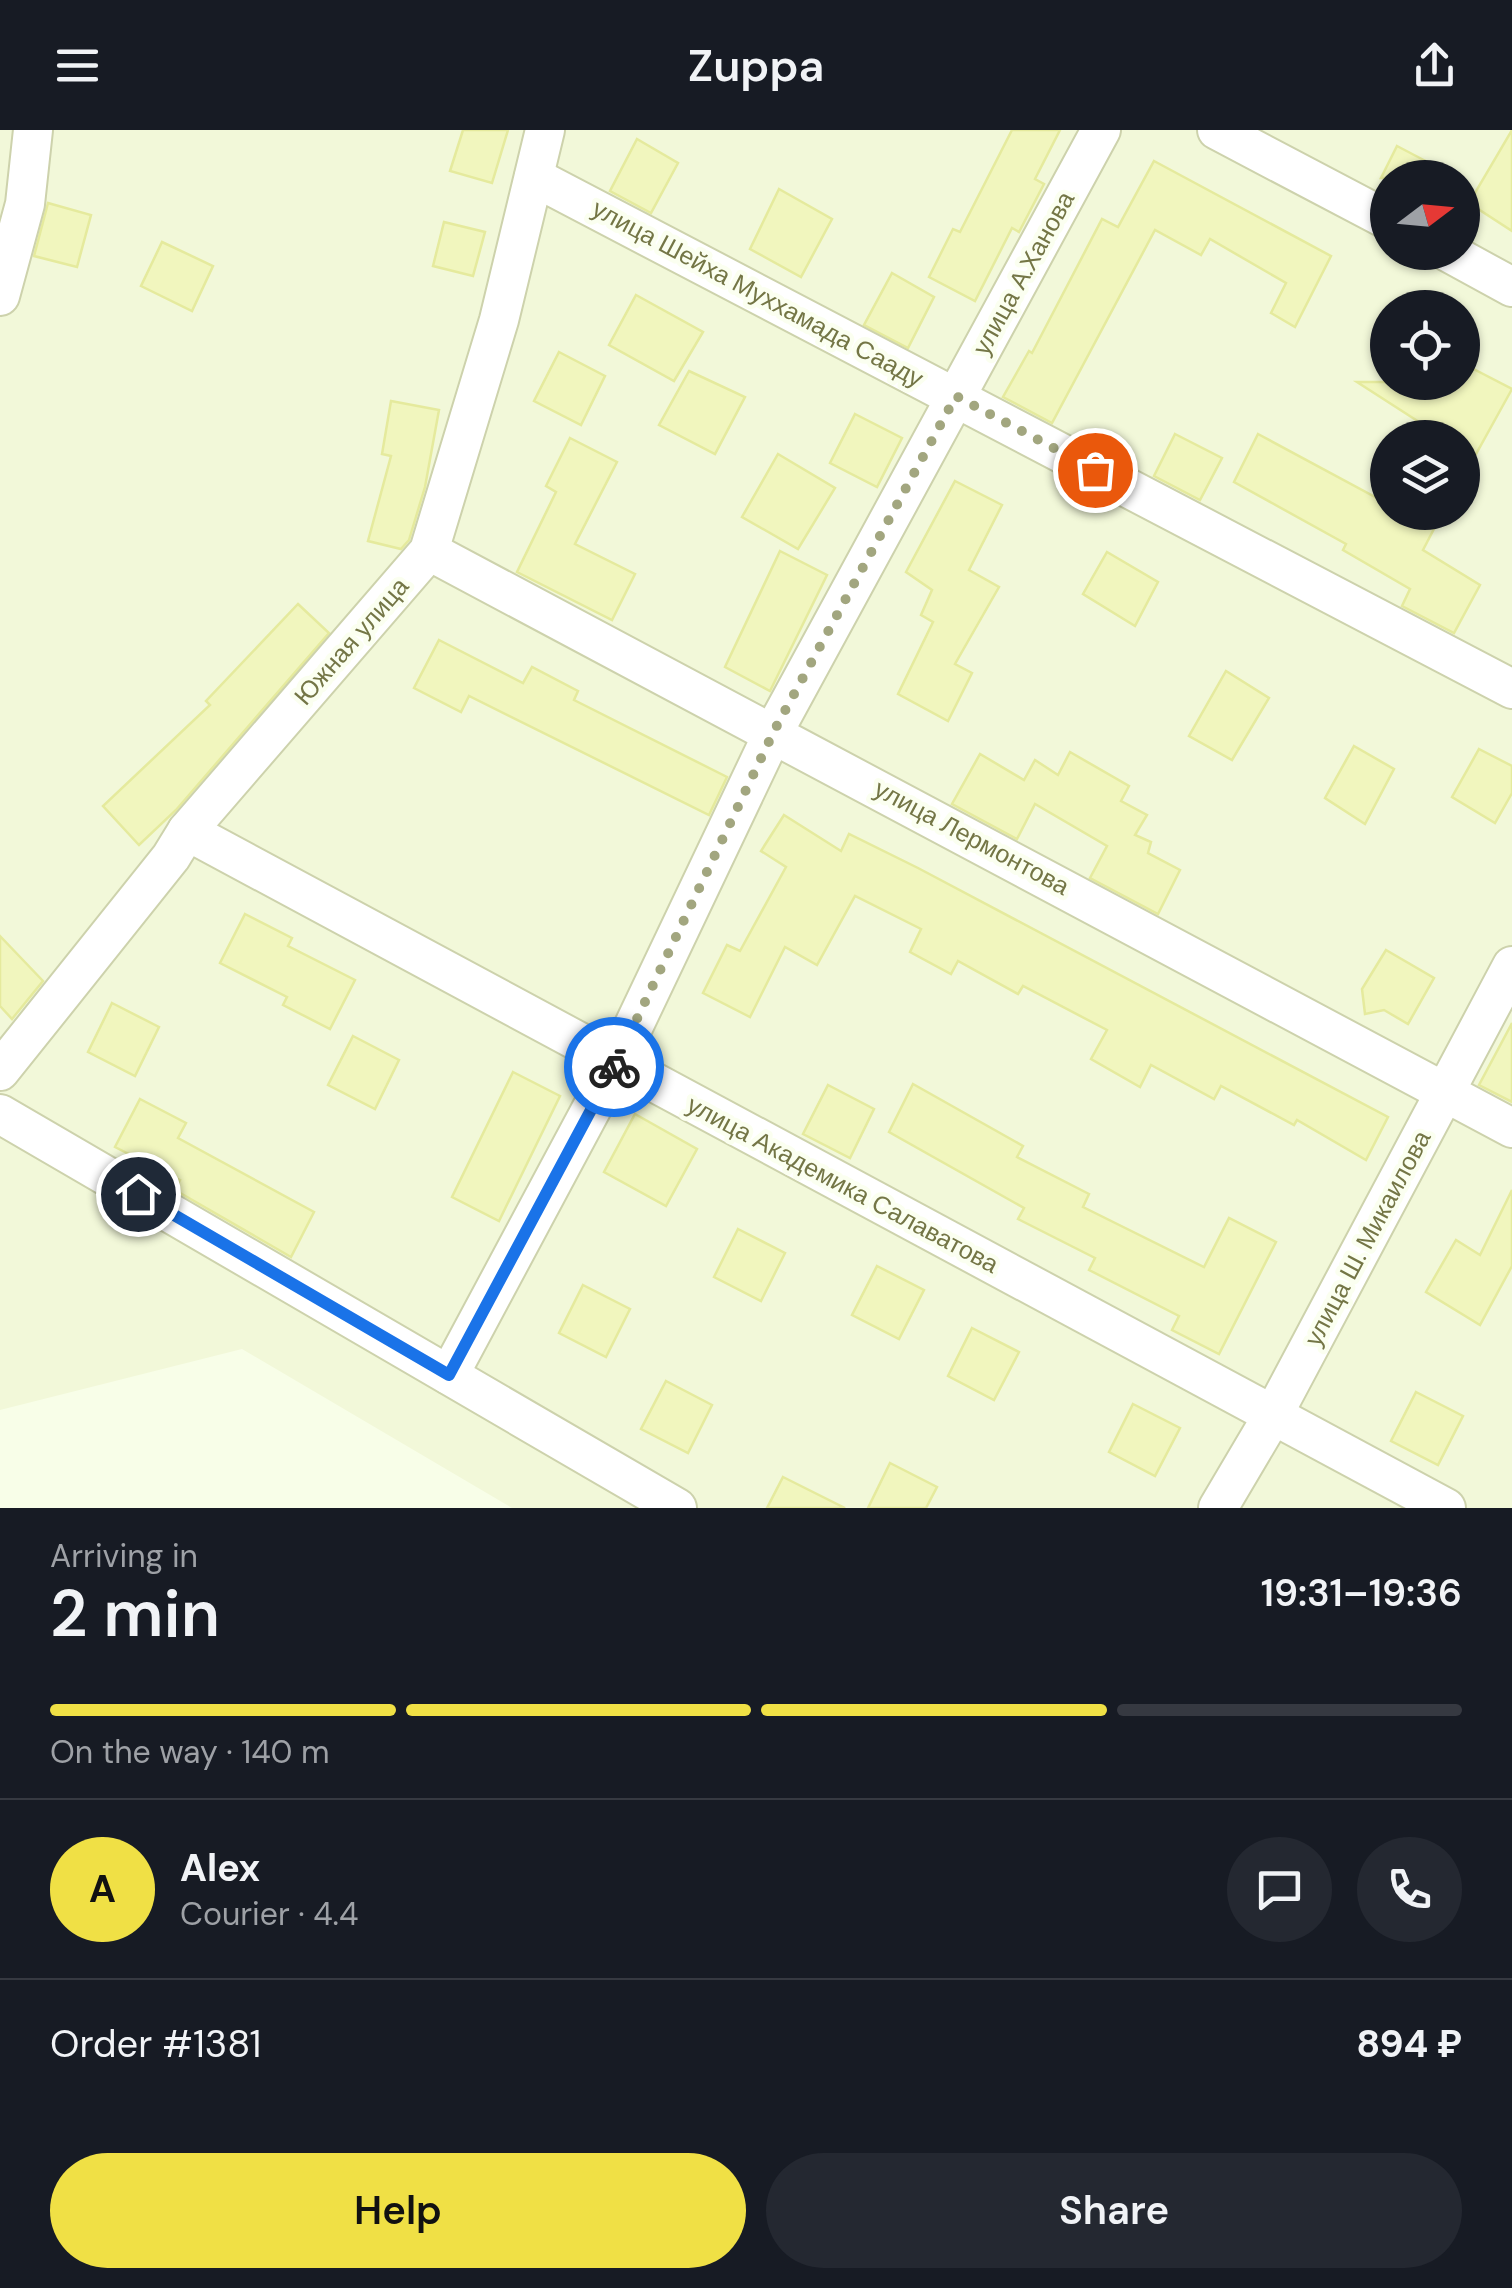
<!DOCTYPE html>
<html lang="en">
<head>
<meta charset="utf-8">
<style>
	:root { --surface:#171b24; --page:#242831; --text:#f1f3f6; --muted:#9ea1a6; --line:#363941; --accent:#f0e045 }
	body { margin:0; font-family:"DM Sans",sans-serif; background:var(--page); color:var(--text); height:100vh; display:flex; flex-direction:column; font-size:38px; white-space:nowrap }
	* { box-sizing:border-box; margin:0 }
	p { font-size:32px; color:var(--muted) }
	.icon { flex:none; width:55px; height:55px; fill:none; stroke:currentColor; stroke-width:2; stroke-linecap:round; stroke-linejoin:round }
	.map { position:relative; height:1378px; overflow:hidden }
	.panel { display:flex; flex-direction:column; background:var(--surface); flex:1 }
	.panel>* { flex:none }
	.needle { width:65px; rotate:74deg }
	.buttons { position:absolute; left:1370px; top:30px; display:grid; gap:20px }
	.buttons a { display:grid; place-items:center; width:110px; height:110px; border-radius:50%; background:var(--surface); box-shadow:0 2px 8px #0004; font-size:50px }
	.pin { position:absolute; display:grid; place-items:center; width:85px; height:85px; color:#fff; margin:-42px; border:5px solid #fff; border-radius:50%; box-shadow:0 2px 10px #0007 }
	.courier { position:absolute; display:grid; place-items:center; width:100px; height:100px; margin:-50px; border:8px solid #1a73e8; border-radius:50%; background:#fff; color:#222; box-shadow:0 2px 12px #0007 }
	.head em { font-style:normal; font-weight:600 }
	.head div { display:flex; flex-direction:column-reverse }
	.head { display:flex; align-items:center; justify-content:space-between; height:170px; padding:0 50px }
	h1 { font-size:65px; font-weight:600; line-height:75px }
	.bar { display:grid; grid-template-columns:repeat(4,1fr); gap:15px 10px; align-content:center; height:120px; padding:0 50px }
	.bar i { height:12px; border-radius:8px; background:var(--line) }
	.bar .active { background:var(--accent) }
	.bar p { grid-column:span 4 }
	.line { display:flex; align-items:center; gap:25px; padding:0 50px; border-top:2px solid var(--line) }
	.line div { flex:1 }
	.round { display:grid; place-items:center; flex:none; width:105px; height:105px; border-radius:52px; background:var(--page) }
	.action { display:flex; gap:20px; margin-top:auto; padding:20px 50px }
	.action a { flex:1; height:115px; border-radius:60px; background:var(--accent); color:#111; font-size:40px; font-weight:600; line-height:115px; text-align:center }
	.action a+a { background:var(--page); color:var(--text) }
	header { display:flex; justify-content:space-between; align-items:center; height:130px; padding:0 50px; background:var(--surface); font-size:45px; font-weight:600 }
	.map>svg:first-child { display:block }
	.residential { fill:#f2f8d9; fill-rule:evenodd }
	.building { fill:#f1f6be; stroke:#e5ea9d; stroke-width:2.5 }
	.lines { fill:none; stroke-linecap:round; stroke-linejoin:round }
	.street-casing { stroke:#cdd2ac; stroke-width:42 }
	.street { stroke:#fff; stroke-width:38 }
	.done { stroke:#a2a67f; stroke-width:10; stroke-dasharray:0 18 }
	.route { stroke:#1a73e8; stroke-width:12 }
	.labels { text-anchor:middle; stroke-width:9; stroke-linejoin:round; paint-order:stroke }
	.street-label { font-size:25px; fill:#747646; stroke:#fbfff0 }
</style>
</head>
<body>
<header><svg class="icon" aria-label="menu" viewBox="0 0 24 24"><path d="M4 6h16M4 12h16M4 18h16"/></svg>Zuppa<svg class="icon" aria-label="share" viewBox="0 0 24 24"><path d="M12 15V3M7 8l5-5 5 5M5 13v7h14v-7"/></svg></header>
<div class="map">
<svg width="1512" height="1378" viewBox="0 0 1512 1378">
	<rect width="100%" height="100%" fill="#f8fee8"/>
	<path class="residential" d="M0,0H1512V1378H512L242,1219L0,1280ZM1388,48H1462V122H1388ZM1388,178H1462V252H1388ZM1388,308H1462V382H1388Z"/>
	<g class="building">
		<polygon points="463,0 508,0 492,53 450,41"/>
		<polygon points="1012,0 1060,0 1035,49 1044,54 1019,102 1012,98 975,171 929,147 953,99 960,102"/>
		<polygon points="1512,0 1512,101 1469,73"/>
		<polygon points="637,9 678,33 651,83 610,61"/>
		<polygon points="1397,16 1458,48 1381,48"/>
		<polygon points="1154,31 1331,126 1295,197 1271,183 1286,153 1210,109 1201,125 1155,100 1052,293 1003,267 1029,221 1032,223 1102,89 1118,97"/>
		<polygon points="779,59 832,89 801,147 750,119"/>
		<polygon points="48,73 91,85 77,137 34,126"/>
		<polygon points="444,92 485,102 473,146 433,136"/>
		<polygon points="162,112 213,136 192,181 141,156"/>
		<polygon points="892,143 934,167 908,218 864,195"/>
		<polygon points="636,165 703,202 674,251 609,215"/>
		<polygon points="559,222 605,246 581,295 534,271"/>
		<polygon points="1462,233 1512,259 1476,324 1462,317 1462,308 1444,308 1357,252 1462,252"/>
		<polygon points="689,241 745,267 715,324 659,295"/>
		<polygon points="391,271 439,280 425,357 409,410 401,419 368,411 391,326 382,324"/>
		<polygon points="855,284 902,308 877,357 830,333"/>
		<polygon points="1175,304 1222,328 1200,370 1154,346"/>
		<polygon points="1258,304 1388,374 1388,382 1416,382 1437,393 1423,420 1480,455 1454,503 1402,476 1410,459 1343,420 1346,414 1234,352"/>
		<polygon points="570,308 617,332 575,414 635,444 612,490 517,442 556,362 546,356"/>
		<polygon points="778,324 835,358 798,419 742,387"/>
		<polygon points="955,351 1002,375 969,440 999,457 955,534 972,543 948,591 898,564 933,492 921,485 932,460 906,442"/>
		<polygon points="780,421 827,445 770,561 725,537"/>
		<polygon points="1107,422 1158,452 1135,496 1083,464"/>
		<polygon points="298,474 329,503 176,680 139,715 103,676 210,575 206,571"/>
		<polygon points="439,510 523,553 532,537 578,561 574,570 727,647 709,685 469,566 461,582 414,558"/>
		<polygon points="1226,541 1269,568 1232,630 1189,606"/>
		<polygon points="1354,616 1394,639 1365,694 1325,668"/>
		<polygon points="1479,619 1512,636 1512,663 1495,693 1452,667"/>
		<polygon points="1070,622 1129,656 1121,671 1147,685 1135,705 1151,712 1148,723 1180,740 1158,784 1090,748 1107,716 1035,674 1017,709 952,674 980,624 1024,650 1035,630 1058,645"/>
		<polygon points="784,685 841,721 849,704 918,738 1388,987 1366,1030 1297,990 1294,995 1221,956 1214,969 1151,935 1140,957 1091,929 1107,900 1023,856 1018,864 958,831 951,844 910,822 921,799 855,766 817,835 785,817 750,887 703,863 727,815 740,821 786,737 761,721"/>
		<polygon points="245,784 292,808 288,816 355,850 330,899 283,875 287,867 220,833"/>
		<polygon points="0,806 43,851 12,889 0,876"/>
		<polygon points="1386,820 1434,848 1408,894 1384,880 1365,884 1362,859"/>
		<polygon points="112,873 159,897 135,946 88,922"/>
		<polygon points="1512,893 1512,972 1479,955"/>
		<polygon points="353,906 399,930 375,979 328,955"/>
		<polygon points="513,942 560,966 499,1091 452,1067"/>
		<polygon points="913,954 1023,1016 1017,1027 1089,1064 1083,1077 1204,1137 1229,1088 1276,1112 1219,1224 1172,1200 1179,1186 1089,1140 1095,1128 1018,1089 1024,1078 889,1002"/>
		<polygon points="828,955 874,979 850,1028 803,1004"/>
		<polygon points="140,969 186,993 178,1008 314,1082 291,1127 175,1060 180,1050 115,1017"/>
		<polygon points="635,984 697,1019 666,1076 604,1042"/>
		<polygon points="1512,1060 1512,1136 1480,1195 1426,1162 1456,1110 1480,1125"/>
		<polygon points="738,1099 785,1123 761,1171 714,1147"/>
		<polygon points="877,1136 924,1160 899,1209 852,1185"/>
		<polygon points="583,1155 630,1179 606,1227 559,1203"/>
		<polygon points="972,1198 1019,1222 994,1270 948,1246"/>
		<polygon points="666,1251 712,1275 688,1323 641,1299"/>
		<polygon points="1416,1262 1463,1286 1438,1335 1391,1311"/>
		<polygon points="1133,1274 1180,1298 1155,1346 1109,1322"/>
		<polygon points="890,1333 937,1357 926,1378 868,1378"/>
		<polygon points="783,1347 845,1378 767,1378"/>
	</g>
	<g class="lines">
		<defs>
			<g id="street">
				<polyline points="1217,0 1388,90"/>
				<polyline points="534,47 1512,559"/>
				<polyline points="1448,122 1512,157"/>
				<polyline points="0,166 25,74 33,0"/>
				<polyline points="429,421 1512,998"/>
				<polyline points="187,701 1446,1378"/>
				<polyline points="0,941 171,727 187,701 429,421 499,190 545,0"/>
				<polyline points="0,984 677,1378"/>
				<polyline points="449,1245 616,933 774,601 1101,0"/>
				<polyline points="1218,1378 1273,1285 1512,836"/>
			</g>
		</defs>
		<use href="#street" class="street-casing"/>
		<use href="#street" class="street"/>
	</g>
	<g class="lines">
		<polyline class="done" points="614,937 774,601 956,266 1095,340"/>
		<polyline class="route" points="138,1064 449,1245 614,937"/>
	</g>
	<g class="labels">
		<g class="street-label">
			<text transform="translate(1023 143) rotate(-61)" y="9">улица А.Ханова</text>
			<text transform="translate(758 163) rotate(28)" y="9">улица Шейха Муххамада Сааду</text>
			<text transform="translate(351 511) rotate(-49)" y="9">Южная улица</text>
			<text transform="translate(972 707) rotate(28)" y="9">улица Лермонтова</text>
			<text transform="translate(843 1054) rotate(28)" y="9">улица Академика Салаватова</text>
			<text transform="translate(1367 1108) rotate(-62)" y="9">улица Ш. Микаилова</text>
		</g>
	</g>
</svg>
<div class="buttons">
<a><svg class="needle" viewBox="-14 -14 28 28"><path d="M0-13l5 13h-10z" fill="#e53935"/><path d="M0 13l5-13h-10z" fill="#9ea1a6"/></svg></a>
<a><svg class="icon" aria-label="locate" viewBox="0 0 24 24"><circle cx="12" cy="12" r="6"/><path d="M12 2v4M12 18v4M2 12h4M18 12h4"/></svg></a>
<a><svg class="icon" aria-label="layers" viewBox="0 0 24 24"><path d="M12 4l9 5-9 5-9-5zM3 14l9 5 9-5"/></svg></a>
</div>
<div class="pin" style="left:1095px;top:340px;background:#ea580c"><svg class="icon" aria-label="bag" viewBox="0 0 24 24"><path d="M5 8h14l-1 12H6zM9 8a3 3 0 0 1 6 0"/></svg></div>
<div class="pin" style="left:138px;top:1064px;background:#1f2937"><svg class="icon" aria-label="home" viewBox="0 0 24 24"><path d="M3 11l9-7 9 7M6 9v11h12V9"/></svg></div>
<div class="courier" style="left:614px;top:937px"><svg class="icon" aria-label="bike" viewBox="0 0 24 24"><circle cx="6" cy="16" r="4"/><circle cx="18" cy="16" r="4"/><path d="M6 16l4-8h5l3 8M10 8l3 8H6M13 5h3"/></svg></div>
</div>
<section class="panel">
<div class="head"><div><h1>2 min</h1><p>Arriving in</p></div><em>19:31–19:36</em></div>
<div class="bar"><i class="active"></i><i class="active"></i><i class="active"></i><i></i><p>On the way · 140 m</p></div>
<div class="line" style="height:180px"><b class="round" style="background:var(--accent);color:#111">A</b><div><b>Alex</b><p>Courier · 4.4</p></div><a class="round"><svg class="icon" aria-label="chat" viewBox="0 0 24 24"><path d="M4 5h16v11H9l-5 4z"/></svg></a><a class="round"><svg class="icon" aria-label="phone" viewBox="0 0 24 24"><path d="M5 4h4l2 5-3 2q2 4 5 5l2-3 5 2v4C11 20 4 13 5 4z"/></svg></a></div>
<div class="line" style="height:130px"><div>Order #1381</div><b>894 ₽</b></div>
<div class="action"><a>Help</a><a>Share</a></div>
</section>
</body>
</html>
